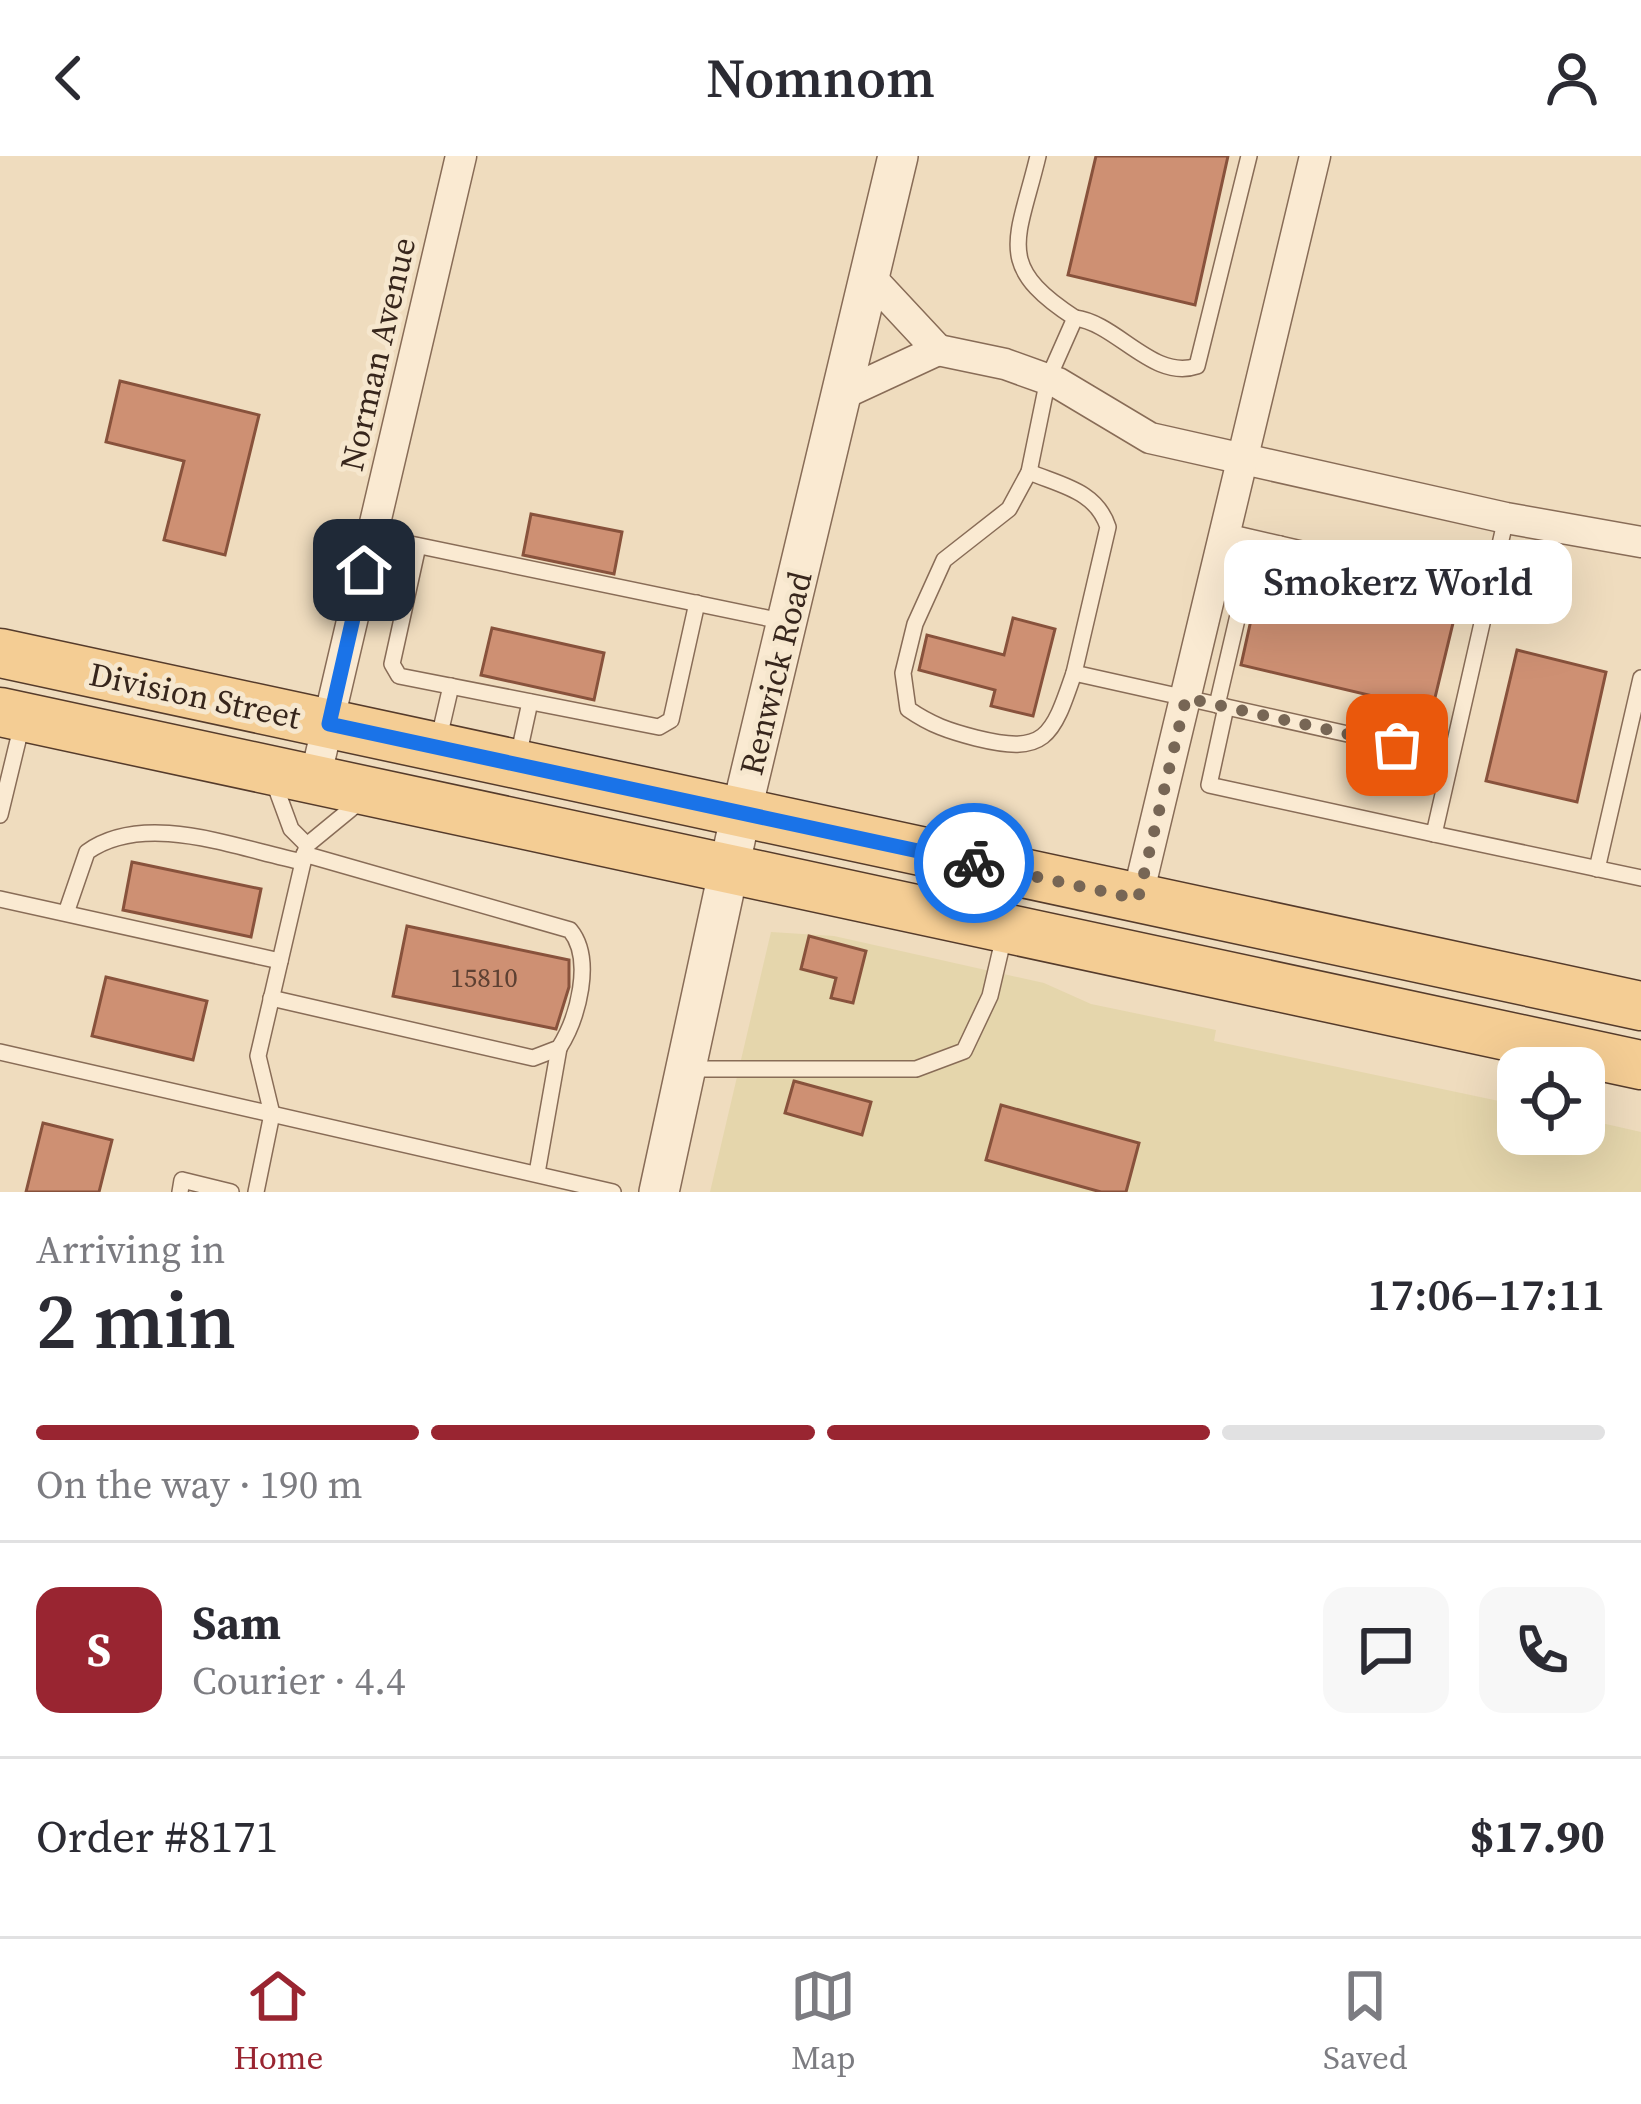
<!DOCTYPE html>
<html lang="en">
<head>
<meta charset="utf-8">
<style>
	:root { --surface:#fff; --page:#f7f7f7; --text:#2b2b33; --muted:#7c7c81; --line:#e1e1e2; --accent:#992531 }
	body { margin:0; font-family:"Source Serif 4",serif; background:var(--page); color:var(--text); height:100vh; display:flex; flex-direction:column; font-size:45px; white-space:nowrap }
	* { box-sizing:border-box; margin:0 }
	p { font-size:39px; color:var(--muted) }
	.icon { flex:none; width:66px; height:66px; fill:none; stroke:currentColor; stroke-width:2; stroke-linecap:round; stroke-linejoin:round }
	.map { position:relative; height:1036px; overflow:hidden }
	.details { display:flex; flex-direction:column; background:var(--surface); flex:1 }
	.details>* { flex:none }
	.buttons { position:absolute; left:1497px; top:891px; display:grid; gap:24px }
	.buttons a { display:grid; place-items:center; width:108px; height:108px; border-radius:24px; background:var(--surface); box-shadow:0 12px 48px #0002; font-size:60px }
	.pin { position:absolute; display:grid; place-items:center; width:102px; height:102px; color:#fff; margin:-51px; border-radius:24px; box-shadow:0 6px 18px #0006 }
	.courier { position:absolute; display:grid; place-items:center; width:120px; height:120px; margin:-60px; border:9px solid #1a73e8; border-radius:50%; background:#fff; color:#222; box-shadow:0 3px 15px #0007 }
	.bubble { position:absolute; height:84px; border-radius:24px; background:var(--surface); box-shadow:0 12px 48px #0002; font-size:39px; font-weight:600; line-height:84px; text-align:center }
	.headline em { font-style:normal; font-weight:600 }
	.headline div { display:flex; flex-direction:column-reverse }
	.headline { display:flex; align-items:center; justify-content:space-between; height:204px; padding:0 36px }
	h1 { font-size:78px; font-weight:600; line-height:90px }
	.bar { display:grid; grid-template-columns:repeat(4,1fr); gap:18px 12px; align-content:center; height:144px; padding:0 36px }
	.bar i { height:15px; border-radius:9px; background:var(--line) }
	.bar .on { background:var(--accent) }
	.bar p { grid-column:span 4 }
	.line { display:flex; align-items:center; gap:30px; padding:0 36px; border-top:3px solid var(--line) }
	.line div { flex:1 }
	.round { display:grid; place-items:center; flex:none; width:126px; height:126px; border-radius:24px; background:var(--page) }
	header { display:flex; justify-content:space-between; align-items:center; height:156px; padding:0 36px; background:var(--surface); font-size:54px; font-weight:600 }
	.menu { display:flex; justify-content:space-around; align-items:center; height:168px; border-top:3px solid var(--line); background:var(--surface); font-size:33px; color:var(--muted) }
	.menu a { display:grid; justify-items:center; gap:6px }
	.menu .on { color:var(--accent) }
	.map>svg:first-child { display:block }
	.farmland { fill:#e5d6ac }
	.building { fill:#ce9073; stroke:#88523c; stroke-width:3 }
	.lines { fill:none; stroke-linecap:round; stroke-linejoin:round }
	.service-casing { stroke:#886c57; stroke-width:18 }
	.minor-casing { stroke:#886c57; stroke-width:33 }
	.tertiary-casing { stroke:#886c57; stroke-width:42 }
	.primary-casing { stroke:#553b2b; stroke-width:51 }
	.service { stroke:#faead2; stroke-width:15 }
	.minor { stroke:#faead2; stroke-width:30 }
	.tertiary { stroke:#faead2; stroke-width:39 }
	.primary { stroke:#f4cd94; stroke-width:48 }
	.done { stroke:#765; stroke-width:12; stroke-dasharray:0 21.6 }
	.route { stroke:#1a73e8; stroke-width:15 }
	.labels { text-anchor:middle; stroke-width:10; stroke-linejoin:round; paint-order:stroke }
	.number-label { font-size:27px; fill:#5d4032 }
	.street-label { font-size:33px; fill:#37261c; stroke:#f6e7ce }
</style>
</head>
<body>
<header><svg class="icon" aria-label="back" viewBox="0 0 24 24"><path d="M15 5l-7 7 7 7"/></svg>Nomnom<svg class="icon" aria-label="person" viewBox="0 0 24 24"><circle cx="12" cy="8" r="4"/><path d="M4 21q1-7 8-7t8 7"/></svg></header>
<div class="map">
<svg width="1641" height="1036" viewBox="0 0 1641 1036">
	<rect width="100%" height="100%" fill="#efdcbe"/>
	<polygon class="farmland" points="771,776 834,780 1044,827 1091,848 1216,874 1214,885 1518,949 1518,978 1584,978 1584,963 1641,976 1641,1036 710,1036"/>
	<g class="building">
		<polygon points="1096,0 1228,0 1195,149 1068,119"/>
		<polygon points="120,225 259,259 225,399 164,384 184,305 106,286"/>
		<polygon points="531,358 622,376 614,418 523,399"/>
		<polygon points="1261,419 1453,467 1432,554 1241,509"/>
		<polygon points="1013,462 1055,473 1033,560 991,550 995,534 919,514 927,479 1004,499"/>
		<polygon points="492,472 604,497 594,544 481,519"/>
		<polygon points="1517,494 1606,516 1577,646 1486,625"/>
		<polygon points="132,706 261,733 251,781 123,754"/>
		<polygon points="407,770 569,804 569,831 556,873 393,840"/>
		<polygon points="809,780 866,795 853,847 831,842 836,822 801,813"/>
		<polygon points="106,821 207,845 193,904 92,880"/>
		<polygon points="794,925 871,946 862,979 785,957"/>
		<polygon points="1001,949 1139,987 1126,1036 1101,1036 986,1004"/>
		<polygon points="43,967 112,984 99,1036 26,1036"/>
	</g>
	<g class="lines">
		<defs>
			<g id="service">
				<path d="M1038,0C1018,84 993,109 1075,162"/>
				<path d="M1249,0L1197,210C1153,225 1117,167 1075,162L1048,223L1029,316L1009,353L944,404L915,468L903,517L908,553C931,569 949,575 976,582C1045,599 1052,582 1074,517L1397,589"/>
				<path d="M1029,316C1063,330 1096,335 1108,371L1074,517"/>
				<polyline points="1228,376 1489,436"/>
				<polyline points="372,380 786,466"/>
				<polyline points="418,390 392,508 399,520 659,571 671,564 697,447"/>
				<polyline points="1217,549 1249,412 1280,388"/>
				<polyline points="1226,551 1209,629 1434,678 1506,362"/>
				<polyline points="438,586 451,530"/>
				<polyline points="518,601 530,546"/>
				<polyline points="273,624 291,673 307,689"/>
				<polyline points="0,659 22,568"/>
				<polyline points="1434,678 1641,722"/>
				<polyline points="1597,713 1641,522"/>
				<polyline points="0,743 280,805"/>
				<path d="M66,757L87,696C146,654 238,693 303,706"/>
				<path d="M271,842L533,902L559,892C578,862 594,803 570,774L304,698"/>
				<polyline points="0,896 613,1036"/>
				<polyline points="688,913 916,913 964,895 990,840 1004,780"/>
				<polyline points="537,1017 559,892"/>
				<polyline points="180,1036 182,1024 231,1036"/>
				<polyline points="256,1036 272,958 258,900 307,689 363,643"/>
			</g>
			<g id="minor">
				<polyline points="938,194 1005,208 1058,227 1150,282 1506,362 1641,386"/>
				<polyline points="843,238 938,194 869,120"/>
				<polyline points="315,623 461,0"/>
				<polyline points="1137,743 1315,0"/>
			</g>
			<polyline id="tertiary" points="659,1036 741,657 898,0"/>
			<g id="primary">
				<polyline points="0,497 1641,850"/>
				<polyline points="0,556 1641,909"/>
			</g>
		</defs>
		<use href="#service" class="service-casing"/>
		<use href="#minor" class="minor-casing"/>
		<use href="#tertiary" class="tertiary-casing"/>
		<use href="#primary" class="primary-casing"/>
		<use href="#service" class="service"/>
		<use href="#minor" class="minor"/>
		<use href="#tertiary" class="tertiary"/>
		<use href="#primary" class="primary"/>
	</g>
	<g class="lines">
		<polyline class="done" points="974,707 1138,743 1186,542 1397,589"/>
		<polyline class="route" points="364,414 329,568 974,707"/>
	</g>
	<g class="labels">
		<g class="number-label">
			<text x="484" y="831">15810</text>
		</g>
		<g class="street-label">
			<text transform="translate(377 198) rotate(-77)" y="12">Norman Avenue</text>
			<text transform="translate(775 517) rotate(-76)" y="12">Renwick Road</text>
			<text transform="translate(195 539) rotate(12)" y="12">Division Street</text>
		</g>
	</g>
</svg>
<div class="buttons">
<a><svg class="icon" aria-label="locate" viewBox="0 0 24 24"><circle cx="12" cy="12" r="6"/><path d="M12 2v4M12 18v4M2 12h4M18 12h4"/></svg></a>
</div>
<div class="pin" style="left:1397px;top:589px;background:#ea580c"><svg class="icon" aria-label="bag" viewBox="0 0 24 24"><path d="M5 8h14l-1 12H6zM9 8a3 3 0 0 1 6 0"/></svg></div>
<div class="pin" style="left:364px;top:414px;background:#1f2937"><svg class="icon" aria-label="home" viewBox="0 0 24 24"><path d="M3 11l9-7 9 7M6 9v11h12V9"/></svg></div>
<div class="courier" style="left:974px;top:707px"><svg class="icon" aria-label="bike" viewBox="0 0 24 24"><circle cx="6" cy="16" r="4"/><circle cx="18" cy="16" r="4"/><path d="M6 16l4-8h5l3 8M10 8l3 8H6M13 5h3"/></svg></div>
<div class="bubble" style="left:1224px;top:384px;width:348px">Smokerz World</div>
</div>
<section class="details">
<div class="headline"><div><h1>2 min</h1><p>Arriving in</p></div><em>17:06–17:11</em></div>
<div class="bar"><i class="on"></i><i class="on"></i><i class="on"></i><i></i><p>On the way · 190 m</p></div>
<div class="line" style="height:216px"><b class="round" style="background:var(--accent);color:#fff">S</b><div><b>Sam</b><p>Courier · 4.4</p></div><a class="round"><svg class="icon" aria-label="chat" viewBox="0 0 24 24"><path d="M4 5h16v11H9l-5 4z"/></svg></a><a class="round"><svg class="icon" aria-label="phone" viewBox="0 0 24 24"><path d="M5 4h4l2 5-3 2q2 4 5 5l2-3 5 2v4C11 20 4 13 5 4z"/></svg></a></div>
<div class="line" style="height:156px"><div>Order #8171</div><b>$17.90</b></div>
</section>
<nav class="menu">
<a class="on"><svg class="icon" aria-label="home" viewBox="0 0 24 24"><path d="M3 11l9-7 9 7M6 9v11h12V9"/></svg>Home</a>
<a><svg class="icon" aria-label="map" viewBox="0 0 24 24"><path d="M3 6l6-2 6 2 6-2v14l-6 2-6-2-6 2zM9 4v14M15 6v14"/></svg>Map</a>
<a><svg class="icon" aria-label="saved" viewBox="0 0 24 24"><path d="M7 4h10v16l-5-4-5 4z"/></svg>Saved</a>
</nav>
</body>
</html>
